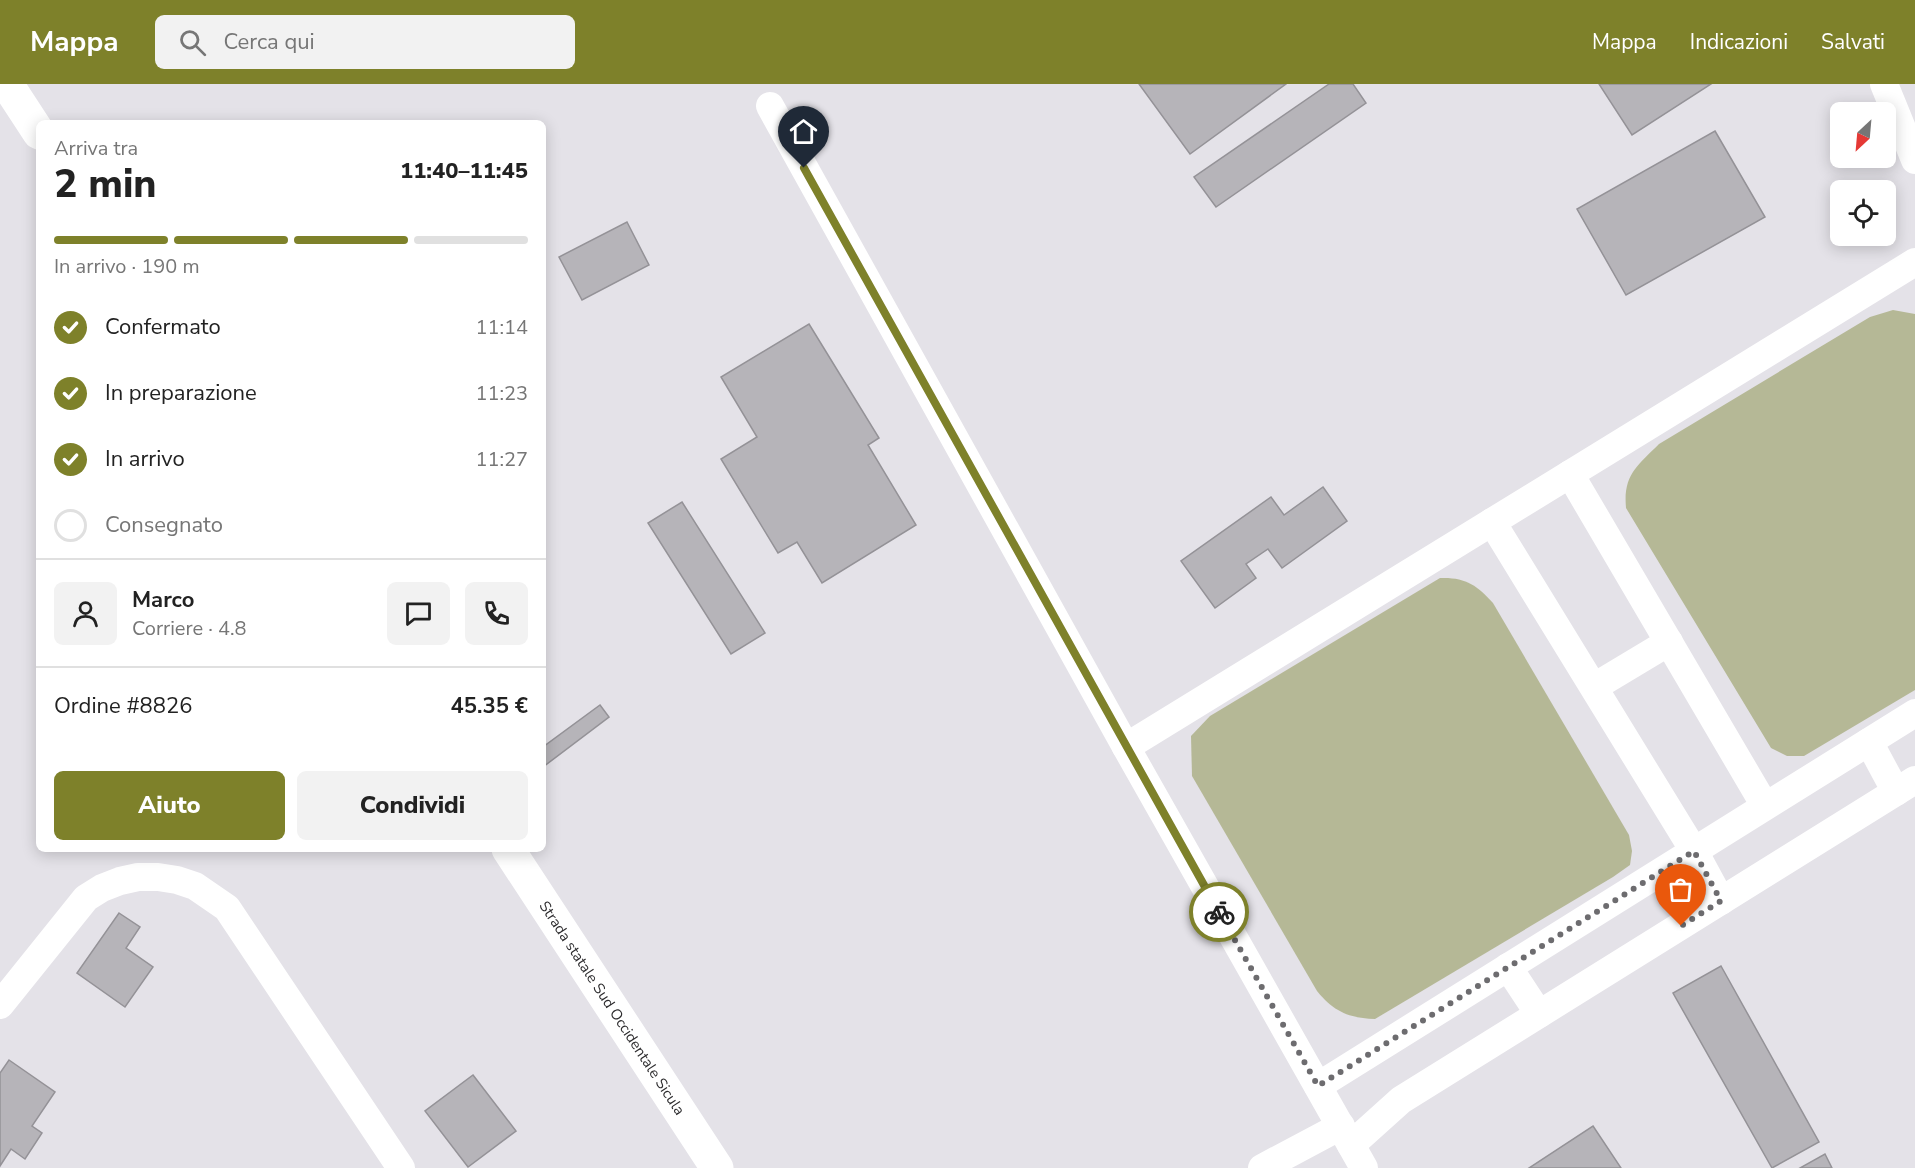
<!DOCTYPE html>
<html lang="it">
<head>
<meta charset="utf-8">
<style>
	:root { --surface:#fff; --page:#f2f2f2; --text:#222; --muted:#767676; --line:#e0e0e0; --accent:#7e812a }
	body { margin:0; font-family:"Nunito Sans",sans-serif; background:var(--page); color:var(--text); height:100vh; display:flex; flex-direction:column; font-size:22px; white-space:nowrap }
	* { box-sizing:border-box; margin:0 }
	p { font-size:20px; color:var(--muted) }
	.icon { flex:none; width:33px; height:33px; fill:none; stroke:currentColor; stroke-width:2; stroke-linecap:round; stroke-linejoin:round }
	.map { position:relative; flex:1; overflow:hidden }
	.sheet { position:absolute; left:36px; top:36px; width:510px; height:732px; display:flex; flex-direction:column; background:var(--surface); border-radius:9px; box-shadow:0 3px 15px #0003 }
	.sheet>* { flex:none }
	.needle { width:39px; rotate:206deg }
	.controls { position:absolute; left:1830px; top:18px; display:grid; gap:12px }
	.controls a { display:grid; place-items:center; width:66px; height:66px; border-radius:9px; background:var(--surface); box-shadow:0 3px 15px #0003; font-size:30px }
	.pin { position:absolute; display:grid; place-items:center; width:51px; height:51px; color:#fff; margin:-62px -26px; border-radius:50% 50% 50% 0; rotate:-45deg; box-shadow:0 0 6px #0007 }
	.pin .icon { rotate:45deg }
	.courier { position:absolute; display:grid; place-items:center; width:60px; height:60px; margin:-30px; border:4px solid #7e812a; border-radius:50%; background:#fff; color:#222; box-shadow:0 2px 8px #0007 }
	.head em { font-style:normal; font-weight:800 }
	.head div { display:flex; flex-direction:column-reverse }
	.head { display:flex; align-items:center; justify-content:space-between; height:102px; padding:0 18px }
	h1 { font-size:39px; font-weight:800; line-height:45px }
	.bar { display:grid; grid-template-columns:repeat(4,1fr); gap:9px 6px; align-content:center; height:72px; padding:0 18px }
	.bar i { height:8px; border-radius:4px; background:var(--line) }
	.bar .selected { background:var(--accent) }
	.bar p { grid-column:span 4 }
	.line { display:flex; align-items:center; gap:15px; padding:0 18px; border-top:2px solid var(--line) }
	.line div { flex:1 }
	.round { display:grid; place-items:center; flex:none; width:63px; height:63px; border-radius:9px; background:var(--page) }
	ol { padding:0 18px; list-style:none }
	li { display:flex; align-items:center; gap:18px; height:66px }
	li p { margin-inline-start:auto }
	li .icon { padding:6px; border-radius:50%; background:var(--accent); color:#fff; stroke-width:4 }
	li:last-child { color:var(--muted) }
	li i { width:33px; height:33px; border:3px solid var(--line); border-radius:50% }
	.cta { display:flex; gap:12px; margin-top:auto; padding:12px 18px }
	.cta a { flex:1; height:69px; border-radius:9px; background:var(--accent); color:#fff; font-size:24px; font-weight:800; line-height:69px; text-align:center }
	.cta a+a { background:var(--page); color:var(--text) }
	header { display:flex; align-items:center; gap:36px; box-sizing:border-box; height:84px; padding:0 30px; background:var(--accent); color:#fff }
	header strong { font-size:28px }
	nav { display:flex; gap:33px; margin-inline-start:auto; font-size:21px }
	.search { width:420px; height:54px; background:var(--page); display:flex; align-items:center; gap:15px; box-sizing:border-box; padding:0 21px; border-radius:9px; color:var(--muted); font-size:22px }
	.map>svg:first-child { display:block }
	.green { fill:#b5b896 }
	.building { fill:#b6b4b9; stroke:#949297; stroke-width:1.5 }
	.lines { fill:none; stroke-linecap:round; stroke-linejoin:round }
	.street { stroke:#fff; stroke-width:28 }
	.primary { stroke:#fff; stroke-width:33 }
	.done { stroke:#6d6c6f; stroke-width:6; stroke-dasharray:0 10.8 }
	.route { stroke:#7e812a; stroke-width:8 }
	.labels { text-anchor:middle; stroke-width:4.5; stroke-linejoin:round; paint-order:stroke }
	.street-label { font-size:15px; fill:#2d2c2e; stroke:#f1f0f5 }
</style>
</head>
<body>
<header>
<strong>Mappa</strong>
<div class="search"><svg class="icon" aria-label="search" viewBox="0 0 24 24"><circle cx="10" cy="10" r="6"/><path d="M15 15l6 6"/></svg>Cerca qui</div>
<nav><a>Mappa</a><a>Indicazioni</a><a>Salvati</a></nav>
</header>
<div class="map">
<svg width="1915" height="1084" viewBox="0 0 1915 1084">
	<rect width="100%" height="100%" fill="#e4e2e8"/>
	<g class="green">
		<path d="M1893,226L1915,230V606L1804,672H1787L1771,664L1626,424C1623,391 1637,382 1659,360L1870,233Z"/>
		<path d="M1440,494C1465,493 1477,501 1493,519L1629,751L1632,767L1630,781L1613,793L1375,935C1349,934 1334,928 1317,907L1192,692L1191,652L1210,632Z"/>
	</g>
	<g class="building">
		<polygon points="1139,0 1286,0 1190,70"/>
		<polygon points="1329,0 1353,0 1366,19 1216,123 1194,93"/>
		<polygon points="1599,0 1711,0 1632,51"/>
		<polygon points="1715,47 1765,133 1626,211 1577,125"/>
		<polygon points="627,138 649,181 582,216 559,173"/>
		<polygon points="809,240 879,354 868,361 916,441 822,499 797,458 778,469 721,375 757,353 721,293"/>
		<polygon points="1323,403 1347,437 1282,484 1268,465 1246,480 1256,494 1215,524 1181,477 1271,413 1284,431"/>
		<polygon points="682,418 765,549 731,570 648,439"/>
		<polygon points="600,621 609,633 543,683 543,663"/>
		<polygon points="119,829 140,843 126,864 153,883 125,923 77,889"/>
		<polygon points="1721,882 1819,1058 1772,1084 1673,909"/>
		<polygon points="9,976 55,1008 32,1042 42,1049 25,1075 11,1065 0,1082 0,989"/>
		<polygon points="473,991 516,1047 468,1083 425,1027"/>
		<polygon points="1593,1042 1621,1084 1529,1084"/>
		<polygon points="1825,1070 1832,1084 1800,1084"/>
	</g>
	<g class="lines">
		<g class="street">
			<polyline points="1884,0 1915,76"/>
			<polyline points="770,22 1126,663 1364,1084"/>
			<polyline points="1570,390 1765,722"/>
			<polyline points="1492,438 1694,767 1721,817"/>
			<polyline points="1594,603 1669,558"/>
			<polyline points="1869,658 1896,708"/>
			<polyline points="1126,663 1915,178"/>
			<polyline points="1508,883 1539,930"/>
			<polyline points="0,921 86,814 102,804 120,797 138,793 158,793 177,796 195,802 227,824 401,1084"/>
			<polyline points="1318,1002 1915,629"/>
			<polyline points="1351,1061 1401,1016 1915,696"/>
			<polyline points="1262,1084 1341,1042"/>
		</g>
		<g class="primary">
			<polyline points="7,0 39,49"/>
			<path id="s1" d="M508,765L717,1084"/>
		</g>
	</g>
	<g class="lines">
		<polyline class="done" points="1219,828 1318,1002 1694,767 1721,817 1681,842"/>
		<polyline class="route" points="804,84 1219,828"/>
	</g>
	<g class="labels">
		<g class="street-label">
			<text dy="5" stroke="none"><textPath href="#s1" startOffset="190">Strada statale Sud Occidentale Sicula</textPath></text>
		</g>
	</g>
</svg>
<div class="controls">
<a><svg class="needle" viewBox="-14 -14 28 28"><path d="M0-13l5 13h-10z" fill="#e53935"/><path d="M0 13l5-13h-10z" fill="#767676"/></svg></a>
<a><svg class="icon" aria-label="locate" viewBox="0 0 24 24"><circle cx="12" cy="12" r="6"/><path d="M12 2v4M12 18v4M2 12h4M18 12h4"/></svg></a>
</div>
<div class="pin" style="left:1681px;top:842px;background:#ea580c"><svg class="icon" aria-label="bag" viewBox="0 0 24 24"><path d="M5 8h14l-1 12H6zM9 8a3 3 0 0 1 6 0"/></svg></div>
<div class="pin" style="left:804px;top:84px;background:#1f2937"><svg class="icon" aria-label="home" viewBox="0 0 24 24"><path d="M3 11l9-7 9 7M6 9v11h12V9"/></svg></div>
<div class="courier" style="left:1219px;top:828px"><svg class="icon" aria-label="bike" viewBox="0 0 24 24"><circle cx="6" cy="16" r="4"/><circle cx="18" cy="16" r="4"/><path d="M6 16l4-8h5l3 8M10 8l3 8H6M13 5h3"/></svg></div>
<section class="sheet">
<div class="head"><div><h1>2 min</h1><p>Arriva tra</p></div><em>11:40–11:45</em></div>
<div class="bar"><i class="selected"></i><i class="selected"></i><i class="selected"></i><i></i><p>In arrivo · 190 m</p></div>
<ol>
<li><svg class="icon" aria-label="check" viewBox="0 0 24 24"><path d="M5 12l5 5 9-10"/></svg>Confermato<p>11:14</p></li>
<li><svg class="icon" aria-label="check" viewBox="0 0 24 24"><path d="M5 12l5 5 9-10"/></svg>In preparazione<p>11:23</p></li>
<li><svg class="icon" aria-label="check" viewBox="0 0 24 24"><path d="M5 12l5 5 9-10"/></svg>In arrivo<p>11:27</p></li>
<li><i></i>Consegnato</li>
</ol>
<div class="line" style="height:108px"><a class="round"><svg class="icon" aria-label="person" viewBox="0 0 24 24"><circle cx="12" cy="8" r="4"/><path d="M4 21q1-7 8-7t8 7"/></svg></a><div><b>Marco</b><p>Corriere · 4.8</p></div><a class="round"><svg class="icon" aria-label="chat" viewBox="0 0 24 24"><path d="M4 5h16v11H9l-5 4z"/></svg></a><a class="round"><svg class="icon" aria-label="phone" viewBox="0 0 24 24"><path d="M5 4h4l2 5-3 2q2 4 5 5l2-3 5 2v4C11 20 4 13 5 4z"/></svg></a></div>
<div class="line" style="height:78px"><div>Ordine #8826</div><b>45.35 €</b></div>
<div class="cta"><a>Aiuto</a><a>Condividi</a></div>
</section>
</div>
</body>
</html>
